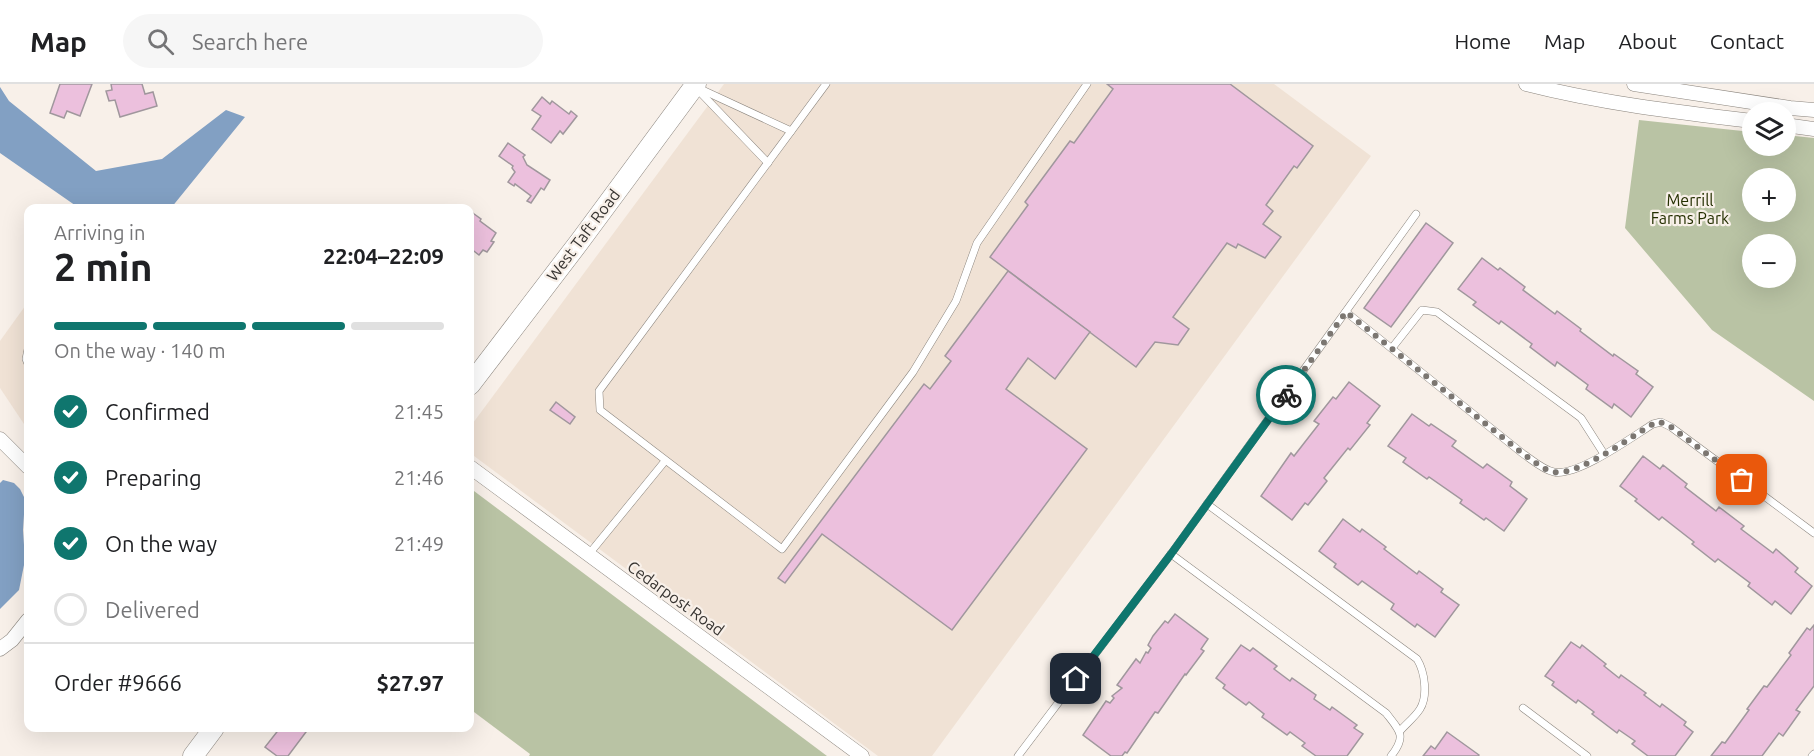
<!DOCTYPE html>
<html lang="en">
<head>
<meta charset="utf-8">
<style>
	:root { --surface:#fff; --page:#f6f6f6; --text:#202124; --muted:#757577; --line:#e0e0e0; --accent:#0f766e }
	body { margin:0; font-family:Ubuntu,sans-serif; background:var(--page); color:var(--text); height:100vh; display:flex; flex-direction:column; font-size:22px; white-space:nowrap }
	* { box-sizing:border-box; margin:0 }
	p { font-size:20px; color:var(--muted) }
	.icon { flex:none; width:33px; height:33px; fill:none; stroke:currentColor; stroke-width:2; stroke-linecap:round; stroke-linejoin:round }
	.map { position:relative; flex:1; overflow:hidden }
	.drawer { position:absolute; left:24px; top:120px; width:450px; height:528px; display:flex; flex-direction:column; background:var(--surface); border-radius:12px; box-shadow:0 6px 24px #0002 }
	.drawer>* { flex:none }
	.fabs { position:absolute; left:1742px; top:18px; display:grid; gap:12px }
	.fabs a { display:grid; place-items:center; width:54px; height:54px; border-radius:50%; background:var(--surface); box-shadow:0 6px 24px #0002; font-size:30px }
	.pin { position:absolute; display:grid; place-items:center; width:51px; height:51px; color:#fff; margin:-26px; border-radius:12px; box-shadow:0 3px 9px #0006 }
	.courier { position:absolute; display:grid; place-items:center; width:60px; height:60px; margin:-30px; border:4px solid #0f766e; border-radius:50%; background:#fff; color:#222; box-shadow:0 2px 8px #0007 }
	.head em { font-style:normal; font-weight:700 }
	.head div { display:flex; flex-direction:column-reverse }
	.head { display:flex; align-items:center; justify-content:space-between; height:102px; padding:0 30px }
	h1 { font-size:39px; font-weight:700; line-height:45px }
	.bar { display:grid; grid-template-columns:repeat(4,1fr); gap:9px 6px; align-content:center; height:72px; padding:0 30px }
	.bar i { height:8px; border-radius:4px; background:var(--line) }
	.bar .active { background:var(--accent) }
	.bar p { grid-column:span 4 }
	.line { display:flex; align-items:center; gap:15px; padding:0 30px; border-top:2px solid var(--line) }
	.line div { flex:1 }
	ol { padding:0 30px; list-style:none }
	li { display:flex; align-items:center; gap:18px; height:66px }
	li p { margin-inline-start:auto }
	li .icon { padding:6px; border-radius:50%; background:var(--accent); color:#fff; stroke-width:4 }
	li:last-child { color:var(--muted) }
	li i { width:33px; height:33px; border:3px solid var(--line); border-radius:50% }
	header { display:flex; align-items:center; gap:36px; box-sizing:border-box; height:84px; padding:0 30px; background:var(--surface); border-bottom:2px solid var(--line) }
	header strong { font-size:28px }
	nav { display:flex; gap:33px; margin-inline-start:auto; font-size:21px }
	.search { width:420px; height:54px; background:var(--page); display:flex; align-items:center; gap:15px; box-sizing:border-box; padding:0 21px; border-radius:33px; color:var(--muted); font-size:22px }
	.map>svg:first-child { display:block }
	.built { fill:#f0e2d5 }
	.green { fill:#b9c3a4; fill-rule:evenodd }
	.water { fill:#82a0c3 }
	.building { fill:#ecc0dd; stroke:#a0979d; stroke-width:1.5 }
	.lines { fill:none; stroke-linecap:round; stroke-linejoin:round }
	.service-casing { stroke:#8b857e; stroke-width:8 }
	.minor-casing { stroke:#8b857e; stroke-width:15 }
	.secondary-casing { stroke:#8b857e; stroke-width:21 }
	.service { stroke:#fff; stroke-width:7 }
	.minor { stroke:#fff; stroke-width:14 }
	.secondary { stroke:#fff; stroke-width:20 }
	.done { stroke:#7b7671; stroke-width:6; stroke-dasharray:0 10.8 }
	.route { stroke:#0f766e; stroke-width:8 }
	.labels { text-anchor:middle; stroke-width:4.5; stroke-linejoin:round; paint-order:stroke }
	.park-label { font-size:16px; fill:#242f00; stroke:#f8f0e9 }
	.street-label { font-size:16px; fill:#373431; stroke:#f8f0e9 }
</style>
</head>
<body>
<header>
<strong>Map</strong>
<div class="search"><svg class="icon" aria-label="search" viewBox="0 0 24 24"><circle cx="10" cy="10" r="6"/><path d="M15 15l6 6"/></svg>Search here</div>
<nav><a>Home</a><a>Map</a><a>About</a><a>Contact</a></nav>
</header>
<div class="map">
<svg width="1814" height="672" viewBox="0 0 1814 672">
	<rect width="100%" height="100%" fill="#f8f0e9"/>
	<g class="built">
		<polygon points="724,0 1274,0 1371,72 932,672 878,672 470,369 470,343"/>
		<polygon points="28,218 28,346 0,304 0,257"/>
	</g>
	<g class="green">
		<path d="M1639,36L1752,48V62H1785V51L1814,54V317L1712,246L1625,144ZM1752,94H1785V128H1752ZM1752,160H1785V194H1752Z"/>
		<polygon points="470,404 827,672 529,672 530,670 470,625"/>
	</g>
	<g class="water">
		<polygon points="0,3 9,17 96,87 162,75 226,26 245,33 171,124 79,124 0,69"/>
		<polygon points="3,396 14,399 20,405 25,415 23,446 25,476 19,506 0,525 0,399"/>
	</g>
	<g class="building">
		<polygon points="60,0 92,0 80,32 67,27 64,34 50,29"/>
		<polygon points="111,0 142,0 145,10 153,8 157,22 120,33 115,16 109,17 106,7 112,6"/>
		<polygon points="1107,0 1230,0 1313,62 1297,84 1294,82 1266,121 1273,127 1263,140 1281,153 1265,174 1238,160 1236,164 1227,159 1173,233 1189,245 1178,261 1155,258 1136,283 990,173 1028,121 1025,118 1070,57 1074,59 1113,5"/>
		<polygon points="542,13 550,20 552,17 569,30 571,27 577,32 563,50 560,47 551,59 532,45 541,32 532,26"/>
		<polygon points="508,59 525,71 523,73 527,81 550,96 544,106 541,104 531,119 527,117 531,112 515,100 514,102 508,98 515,88 512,84 513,82 499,72"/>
		<polygon points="470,127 481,135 480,137 496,149 491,157 494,158 487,168 483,166 479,171 470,164"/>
		<polygon points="1426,139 1453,159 1391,243 1364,224"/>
		<polygon points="1482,174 1498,186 1500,184 1525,203 1523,206 1555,230 1557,227 1581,245 1580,247 1613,272 1614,270 1638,287 1636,290 1653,303 1631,333 1614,320 1612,324 1586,305 1588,301 1557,278 1555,282 1530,263 1532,260 1501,237 1499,240 1473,221 1476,218 1458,205"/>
		<polygon points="1008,187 1090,248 1055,295 1028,274 1006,305 1087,365 952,546 822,450 785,499 778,494 924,300 930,305 951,277 945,272"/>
		<polygon points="1349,298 1380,322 1367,339 1370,341 1350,366 1348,364 1324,394 1327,397 1308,421 1305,419 1292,436 1261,412 1291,369 1294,372 1319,340 1314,337 1333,313 1336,315"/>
		<polygon points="556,318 575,333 570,340 550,326"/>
		<polygon points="1412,330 1429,342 1431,340 1456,357 1452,362 1483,384 1487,380 1512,398 1510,402 1527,415 1504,447 1486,434 1484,436 1460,419 1462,416 1429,393 1427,395 1403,378 1406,374 1388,362"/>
		<polygon points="1643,372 1660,385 1663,381 1687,400 1685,403 1716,427 1719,423 1744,442 1741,445 1773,469 1776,465 1798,484 1795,488 1812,502 1791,530 1775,517 1772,521 1748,502 1750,499 1718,475 1715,478 1692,460 1694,458 1662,433 1659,436 1635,417 1637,415 1620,402"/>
		<polygon points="1343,435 1360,448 1362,445 1386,463 1384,465 1417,490 1419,487 1443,505 1441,508 1459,521 1435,553 1417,540 1415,543 1391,525 1394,520 1362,497 1358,501 1334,483 1336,480 1319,467"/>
		<polygon points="1175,530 1208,555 1201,565 1204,567 1186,591 1185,590 1158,629 1155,628 1127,669 1125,668 1122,672 1111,672 1083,651 1106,617 1110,619 1114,614 1112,612 1122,604 1117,601 1136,575 1140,579 1146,568 1148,569 1151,564 1148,561 1153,552 1165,537 1168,539"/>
		<polygon points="1814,541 1814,602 1796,626 1800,628 1783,652 1779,649 1762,672 1711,672 1722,658 1725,659 1749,626 1747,625 1764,602 1767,603 1791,571 1789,569 1807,544 1810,546"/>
		<polygon points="1571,558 1580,564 1582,561 1606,580 1604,582 1619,594 1621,591 1646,609 1644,611 1660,623 1662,620 1686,638 1684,641 1693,648 1675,672 1648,672 1632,660 1635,657 1619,646 1617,649 1592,630 1594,628 1578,616 1576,619 1552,601 1554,598 1545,592"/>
		<polygon points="1241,561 1250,567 1253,564 1277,582 1274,585 1290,597 1292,594 1316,611 1314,615 1330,626 1332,623 1357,641 1354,644 1363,650 1347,672 1316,672 1302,662 1305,659 1290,648 1287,651 1262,633 1264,630 1249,618 1246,621 1223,604 1225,601 1216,594"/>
		<polygon points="280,644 309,644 288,672 277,672 265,663"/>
		<polygon points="1447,648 1479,671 1478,672 1423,672 1431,662 1435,665"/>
	</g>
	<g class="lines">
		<defs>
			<g id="service">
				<polyline points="826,0 599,307 600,326 782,465 913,288 956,217 977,159 1087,0"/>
				<polyline points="696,3 791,47"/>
				<polyline points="698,6 768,79"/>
				<path d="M1346,228L1522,369C1531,375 1543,386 1554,388C1577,393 1632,353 1653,340L1661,338L1671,343L1814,449"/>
				<polyline points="1392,264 1422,226 1437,228 1581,334 1604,370"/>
				<polyline points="28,265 26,275 28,280"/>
				<path d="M1207,420L1417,575C1425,588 1428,612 1420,625C1415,633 1406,640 1400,647"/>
				<polyline points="589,470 665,377"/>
				<path d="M1171,470L1386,629C1400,647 1407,652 1391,672"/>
				<polyline points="1523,624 1587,672"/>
				<polyline points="1018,672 1171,470 1416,130"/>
				<polyline points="1812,672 1814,670"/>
			</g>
			<g id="minor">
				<path d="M1526,0C1600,19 1676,28 1752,37"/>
				<polyline points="1634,0 1790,24 1814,26"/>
				<polyline points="1785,41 1814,45"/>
				<polyline points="0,355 28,383"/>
				<polyline points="470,383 862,672"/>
				<polyline points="0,565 12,556 28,536"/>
			</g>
			<g id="secondary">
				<polyline points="470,301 580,157 696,0"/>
				<polyline points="193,672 214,644"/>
			</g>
		</defs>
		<use href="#service" class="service-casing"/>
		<use href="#minor" class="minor-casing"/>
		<use href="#secondary" class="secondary-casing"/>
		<use href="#service" class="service"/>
		<use href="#minor" class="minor"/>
		<use href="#secondary" class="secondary"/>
	</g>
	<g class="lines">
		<path class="done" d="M1286,311L1346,228L1522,369C1531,375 1543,386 1554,388C1577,393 1632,352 1653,340L1660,338L1671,343L1742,396"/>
		<polyline class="route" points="1076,595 1171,470 1286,311"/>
	</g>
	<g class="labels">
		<g class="park-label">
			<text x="1690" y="122">Merrill<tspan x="1690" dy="18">Farms Park</tspan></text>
		</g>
		<g class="street-label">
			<text transform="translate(583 151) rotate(-53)" y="6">West Taft Road</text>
			<text transform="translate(676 514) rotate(36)" y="6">Cedarpost Road</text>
		</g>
	</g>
</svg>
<div class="fabs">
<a><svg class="icon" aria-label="layers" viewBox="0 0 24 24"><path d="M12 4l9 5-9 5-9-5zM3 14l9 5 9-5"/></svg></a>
<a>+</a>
<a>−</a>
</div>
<div class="pin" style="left:1742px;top:396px;background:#ea580c"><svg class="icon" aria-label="bag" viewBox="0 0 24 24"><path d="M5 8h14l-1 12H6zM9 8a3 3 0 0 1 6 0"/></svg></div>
<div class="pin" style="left:1076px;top:595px;background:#1f2937"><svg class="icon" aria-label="home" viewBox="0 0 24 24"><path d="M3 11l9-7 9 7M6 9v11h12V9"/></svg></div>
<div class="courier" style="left:1286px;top:311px"><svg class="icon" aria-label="bike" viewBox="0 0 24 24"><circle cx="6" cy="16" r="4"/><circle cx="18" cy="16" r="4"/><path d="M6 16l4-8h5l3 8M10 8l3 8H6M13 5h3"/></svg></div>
<section class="drawer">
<div class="head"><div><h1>2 min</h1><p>Arriving in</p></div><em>22:04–22:09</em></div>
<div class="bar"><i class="active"></i><i class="active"></i><i class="active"></i><i></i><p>On the way · 140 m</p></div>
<ol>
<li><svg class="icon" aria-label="check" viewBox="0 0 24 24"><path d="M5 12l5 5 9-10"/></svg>Confirmed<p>21:45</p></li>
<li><svg class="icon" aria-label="check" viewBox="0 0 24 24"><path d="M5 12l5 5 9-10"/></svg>Preparing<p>21:46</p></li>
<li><svg class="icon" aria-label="check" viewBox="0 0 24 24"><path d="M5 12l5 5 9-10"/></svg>On the way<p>21:49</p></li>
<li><i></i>Delivered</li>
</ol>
<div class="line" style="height:78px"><div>Order #9666</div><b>$27.97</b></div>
</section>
</div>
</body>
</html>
